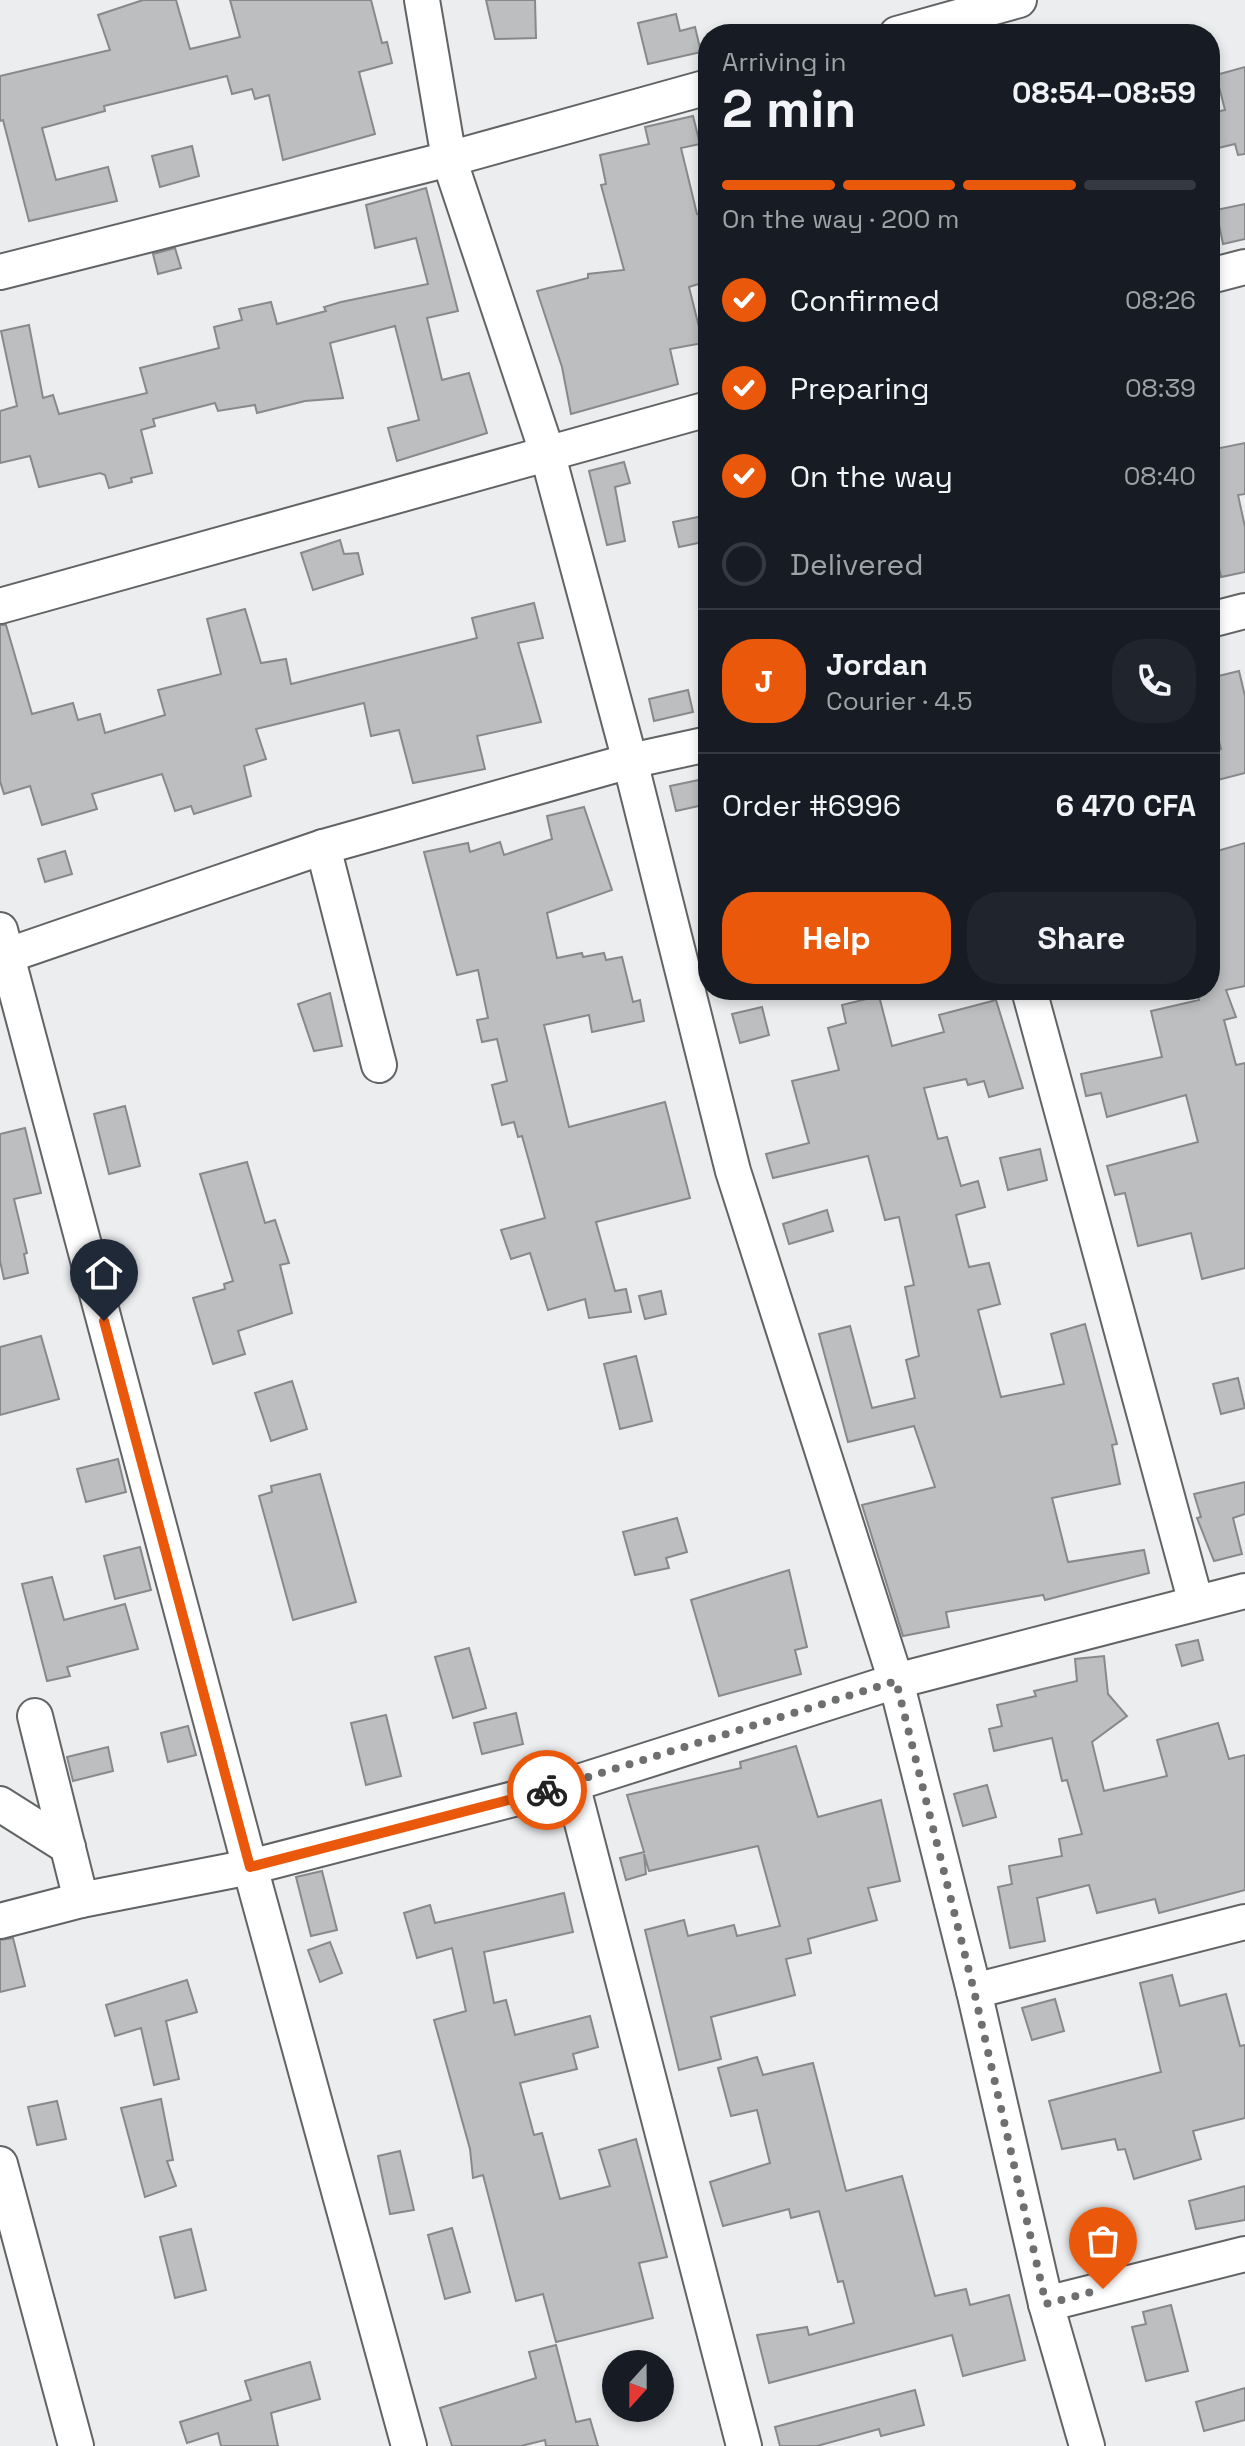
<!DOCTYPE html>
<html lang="en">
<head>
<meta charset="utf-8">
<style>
	:root { --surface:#171b24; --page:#20242c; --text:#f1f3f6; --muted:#9ea1a6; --line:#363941; --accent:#ea580c }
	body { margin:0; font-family:"Space Grotesk",sans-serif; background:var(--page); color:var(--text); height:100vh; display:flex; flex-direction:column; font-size:30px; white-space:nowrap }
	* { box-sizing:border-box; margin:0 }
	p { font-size:26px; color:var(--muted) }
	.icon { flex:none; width:44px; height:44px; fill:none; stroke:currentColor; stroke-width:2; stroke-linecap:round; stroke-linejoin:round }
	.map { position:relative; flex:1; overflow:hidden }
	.side { position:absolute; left:698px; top:24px; width:522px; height:976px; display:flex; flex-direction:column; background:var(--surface); border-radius:32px; box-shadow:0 4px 12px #0003 }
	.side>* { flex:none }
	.needle { width:52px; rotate:201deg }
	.fabs { position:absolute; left:602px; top:2350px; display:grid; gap:16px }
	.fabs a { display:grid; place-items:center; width:72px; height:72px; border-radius:50%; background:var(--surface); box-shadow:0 4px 12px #0003; font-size:40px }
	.pin { position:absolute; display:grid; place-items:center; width:68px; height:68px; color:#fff; margin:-82px -34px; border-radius:50% 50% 50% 0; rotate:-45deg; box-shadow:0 0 8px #0007 }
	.pin .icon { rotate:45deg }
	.courier { position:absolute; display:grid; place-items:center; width:80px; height:80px; margin:-40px; border:6px solid #ea580c; border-radius:50%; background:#fff; color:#222; box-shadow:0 2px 10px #0007 }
	.headline em { font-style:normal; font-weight:700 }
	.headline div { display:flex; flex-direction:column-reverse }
	.headline { display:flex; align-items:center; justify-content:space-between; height:136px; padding:0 24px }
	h1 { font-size:52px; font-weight:700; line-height:60px }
	.bar { display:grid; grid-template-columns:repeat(4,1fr); gap:12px 8px; align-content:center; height:96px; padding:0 24px }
	.bar i { height:10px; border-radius:6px; background:var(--line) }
	.bar .selected { background:var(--accent) }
	.bar p { grid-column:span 4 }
	.line { display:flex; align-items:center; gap:20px; padding:0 24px; border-top:2px solid var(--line) }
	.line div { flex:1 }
	.round { display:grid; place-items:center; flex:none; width:84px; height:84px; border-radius:32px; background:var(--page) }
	ol { padding:0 24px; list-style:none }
	li { display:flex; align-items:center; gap:24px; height:88px }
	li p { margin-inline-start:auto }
	li .icon { padding:8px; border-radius:50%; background:var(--accent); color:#fff; stroke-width:4 }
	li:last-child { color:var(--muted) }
	li i { width:44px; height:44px; border:4px solid var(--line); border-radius:50% }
	.primary-button { display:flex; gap:16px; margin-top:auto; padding:16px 24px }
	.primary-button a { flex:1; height:92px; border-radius:32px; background:var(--accent); color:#fff; font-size:32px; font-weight:700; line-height:92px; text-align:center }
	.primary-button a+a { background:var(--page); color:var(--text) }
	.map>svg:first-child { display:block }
	.building { fill:#bcbec0; stroke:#87898b; stroke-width:2 }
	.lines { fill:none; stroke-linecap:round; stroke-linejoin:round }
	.street-casing { stroke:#616364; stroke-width:38 }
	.street { stroke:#fff; stroke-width:34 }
	.done { stroke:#6e6f70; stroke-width:8; stroke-dasharray:0 14.4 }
	.route { stroke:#ea580c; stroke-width:10 }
</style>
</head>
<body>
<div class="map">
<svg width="1245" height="2446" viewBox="0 0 1245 2446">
	<rect width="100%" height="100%" fill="#ebedef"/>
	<g class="building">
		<polygon points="143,0 176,0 190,49 240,37 230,0 371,0 382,43 387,42 392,63 359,72 375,134 283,160 269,95 255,99 252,89 232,94 227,76 104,106 105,111 42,128 56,180 108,167 117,201 29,221 3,120 0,121 0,76 110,50 98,15"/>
		<polygon points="486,0 535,0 536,38 495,39"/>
		<polygon points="676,14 680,31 695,27 701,52 648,64 638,23"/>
		<polygon points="1245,67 1245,154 1238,155 1235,144 1210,150 1210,113 1225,110 1216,75"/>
		<polygon points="693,116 700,144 681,148 697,214 704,212 708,225 708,281 689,287 703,343 670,349 678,384 571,414 562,367 537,291 588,278 588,274 624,270 601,185 606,184 600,155 649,144 645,127"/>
		<polygon points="192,146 199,176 160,187 152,156"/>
		<polygon points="426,188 458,311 427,318 442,380 469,373 487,433 397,461 388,428 419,420 395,326 330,343 343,398 305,401 257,413 255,405 218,411 215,403 153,419 155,426 141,430 152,473 131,478 132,482 109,488 105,475 100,473 39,487 30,456 0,463 0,411 17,406 1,331 29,325 43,398 53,395 59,414 147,393 140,368 219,348 214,327 242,320 239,309 271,302 277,324 326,311 324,307 341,302 428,284 416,238 375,248 366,205"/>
		<polygon points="1245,204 1245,239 1223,244 1216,210"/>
		<polygon points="175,248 181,268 158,274 153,254"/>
		<polygon points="1245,443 1245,494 1238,495 1245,527 1245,572 1221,577 1210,528 1210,450"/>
		<polygon points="624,462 630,483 615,487 625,541 607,545 589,471"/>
		<polygon points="708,515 708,541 679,547 673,522"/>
		<polygon points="340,540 344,554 358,553 363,574 313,590 301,553"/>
		<polygon points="534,603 543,638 518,643 541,722 477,736 485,769 413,783 399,730 371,736 364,703 256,729 266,759 244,766 251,796 194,814 191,806 175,811 162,774 92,794 97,809 42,825 30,786 4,794 0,781 0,625 6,625 32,714 73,703 78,720 100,714 105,733 165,715 158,690 221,674 207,619 245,609 261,663 286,659 291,684 477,638 472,618"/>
		<polygon points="1239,671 1245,696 1245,773 1210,782 1210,752 1221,749 1210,706 1210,678"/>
		<polygon points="688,690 693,712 654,721 649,699"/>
		<polygon points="708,778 708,804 676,811 670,786"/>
		<polygon points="584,807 612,890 547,913 557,958 582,953 583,957 604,953 606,960 622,957 633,1002 640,1000 644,1021 592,1032 589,1015 544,1025 569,1127 665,1102 690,1198 596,1222 615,1291 626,1289 631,1312 589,1318 585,1299 548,1310 530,1253 511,1259 501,1230 545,1218 522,1136 518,1137 514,1122 502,1125 492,1085 507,1081 497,1039 482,1042 477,1020 488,1018 478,970 457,975 424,852 468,843 470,852 500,842 504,855 552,839 547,816"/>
		<polygon points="1245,843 1245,986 1226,990 1236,1017 1224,1020 1236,1065 1245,1063 1245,1268 1202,1279 1191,1233 1138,1246 1125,1193 1115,1195 1107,1166 1198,1142 1186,1095 1107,1117 1101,1093 1086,1096 1081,1074 1162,1057 1151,1011 1199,1000 1196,990 1210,990 1210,853"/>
		<polygon points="65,851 72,874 45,882 38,859"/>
		<polygon points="330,993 342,1046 314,1051 298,1004"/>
		<polygon points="879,996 892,1046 944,1032 939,1015 996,1000 1023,1088 989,1097 984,1081 968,1085 966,1079 924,1088 938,1139 947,1137 961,1186 978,1181 985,1207 956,1215 969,1267 989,1263 1000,1304 978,1310 1001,1397 1064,1384 1051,1334 1085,1324 1117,1444 1112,1445 1120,1484 1052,1498 1068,1562 1144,1550 1149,1573 1045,1600 1043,1595 946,1612 949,1627 903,1636 862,1505 935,1487 914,1426 848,1442 819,1334 850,1326 872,1408 915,1398 906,1360 919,1356 905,1287 914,1285 899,1217 885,1220 868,1156 773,1178 766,1154 809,1143 792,1081 839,1070 828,1028 846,1023 842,1005"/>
		<polygon points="762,1007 769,1035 740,1043 732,1014"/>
		<polygon points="125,1106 140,1166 109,1174 94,1114"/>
		<polygon points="25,1128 41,1193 14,1199 27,1253 24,1254 28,1273 4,1279 0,1261 0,1134"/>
		<polygon points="1040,1149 1047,1180 1008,1190 1000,1158"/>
		<polygon points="247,1162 265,1223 275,1220 289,1263 280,1265 292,1313 238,1331 245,1354 213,1364 193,1298 225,1289 224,1284 233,1281 200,1174"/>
		<polygon points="827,1210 833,1231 789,1244 783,1224"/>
		<polygon points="661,1291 666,1314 645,1319 639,1296"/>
		<polygon points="41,1336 59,1399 0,1415 0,1347"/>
		<polygon points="636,1356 652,1421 620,1429 604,1364"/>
		<polygon points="1238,1378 1245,1408 1221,1414 1213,1384"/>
		<polygon points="292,1381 307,1429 271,1441 255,1393"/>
		<polygon points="118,1459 126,1492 86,1502 77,1469"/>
		<polygon points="320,1474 356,1602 293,1620 259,1496 272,1492 271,1486"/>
		<polygon points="1245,1482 1245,1514 1233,1518 1242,1554 1214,1561 1197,1518 1201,1517 1194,1494"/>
		<polygon points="677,1518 687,1552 666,1558 669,1568 635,1575 623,1532"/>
		<polygon points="140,1547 151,1590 115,1599 104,1556"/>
		<polygon points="789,1570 807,1647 795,1650 801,1674 719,1696 691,1600"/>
		<polygon points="52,1577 64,1620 125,1604 138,1649 67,1667 70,1676 47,1681 22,1584"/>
		<polygon points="1198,1640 1203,1660 1182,1666 1176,1645"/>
		<polygon points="469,1648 486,1708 453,1718 435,1657"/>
		<polygon points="1104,1656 1108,1694 1127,1716 1092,1742 1104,1791 1167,1776 1157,1740 1218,1723 1229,1759 1245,1755 1245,1890 1159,1913 1155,1899 1097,1913 1089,1885 1037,1898 1045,1941 1010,1948 998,1887 1012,1884 1009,1866 1062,1856 1059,1839 1082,1834 1067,1780 1062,1781 1052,1738 994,1751 989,1729 1002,1726 997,1705 1036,1696 1034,1691 1077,1681 1075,1659"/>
		<polygon points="516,1713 523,1744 482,1754 474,1723"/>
		<polygon points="386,1715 401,1776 366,1785 351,1723"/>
		<polygon points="188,1726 196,1755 168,1762 161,1733"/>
		<polygon points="796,1746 818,1817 881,1800 900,1881 868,1888 877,1920 808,1939 811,1953 786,1959 795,1995 711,2017 721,2059 679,2070 645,1930 684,1920 688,1936 734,1925 737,1936 780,1926 758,1846 649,1871 644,1854 646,1874 626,1880 620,1858 644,1852 627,1795 741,1768 740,1762"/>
		<polygon points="108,1747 113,1771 73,1781 67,1757"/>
		<polygon points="987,1785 996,1817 963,1826 954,1794"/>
		<polygon points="322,1871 337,1930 311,1936 296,1877"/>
		<polygon points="564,1893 573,1932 484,1952 494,2003 506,2000 515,2035 590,2016 598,2047 573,2054 577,2069 520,2083 534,2135 542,2133 560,2199 610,2186 599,2150 636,2139 667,2257 639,2263 653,2318 556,2342 543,2294 516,2301 483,2175 473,2178 470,2149 434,2020 466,2011 452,1948 417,1958 404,1913 430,1905 435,1923"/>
		<polygon points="13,1938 25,1986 0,1992 0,1940"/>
		<polygon points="330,1942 342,1973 320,1982 308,1950"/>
		<polygon points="1172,1975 1180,2006 1226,1994 1240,2046 1245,2045 1245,2118 1193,2131 1201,2159 1134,2179 1125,2149 1118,2150 1115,2139 1062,2149 1049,2101 1161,2072 1140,1983"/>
		<polygon points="187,1980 197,2012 166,2021 179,2079 154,2085 141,2028 115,2036 106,2005"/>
		<polygon points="1055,1999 1064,2031 1032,2040 1022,2008"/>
		<polygon points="757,2057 763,2075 813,2063 846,2191 902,2176 935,2296 966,2289 970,2305 1009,2295 1025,2360 963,2376 952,2335 769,2383 757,2335 807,2327 809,2335 854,2323 843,2281 838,2282 819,2211 791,2218 789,2209 723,2226 710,2182 770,2163 757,2110 731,2116 718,2068"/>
		<polygon points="161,2099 173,2160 167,2161 176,2186 145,2197 121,2108"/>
		<polygon points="57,2101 66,2139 37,2145 28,2107"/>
		<polygon points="400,2151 414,2210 390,2214 378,2156"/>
		<polygon points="1245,2186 1245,2220 1196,2229 1189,2201"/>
		<polygon points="452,2228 470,2292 445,2299 428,2235"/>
		<polygon points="191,2229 206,2290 175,2298 160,2237"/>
		<polygon points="1171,2305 1188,2371 1146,2381 1132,2327 1146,2324 1143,2312"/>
		<polygon points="556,2345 576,2422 590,2419 598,2446 546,2446 545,2440 521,2446 452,2446 440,2408 536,2378 529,2352"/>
		<polygon points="310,2362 320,2399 271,2413 278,2446 221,2446 218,2433 187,2443 180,2422 251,2400 245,2381"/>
		<polygon points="1245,2388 1245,2420 1204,2431 1196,2402"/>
		<polygon points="915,2390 924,2425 881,2436 879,2429 817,2446 780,2446 775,2427"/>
	</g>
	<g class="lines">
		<defs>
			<g id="street">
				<polyline points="422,0 449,159 547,452 630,761 733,1171 896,1681 974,1991 1046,2304 1087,2446"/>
				<polyline points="897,34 1019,0"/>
				<polyline points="0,272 449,159 708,87"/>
				<polyline points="1210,276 1245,267"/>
				<polyline points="0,606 708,409"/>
				<polyline points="1210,620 1245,611"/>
				<polyline points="323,847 379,1065"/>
				<polyline points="0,930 250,1867 409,2446"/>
				<polyline points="0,958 323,847 630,761 708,744"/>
				<polyline points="1029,990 1196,1603"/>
				<polyline points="35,1716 81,1900"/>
				<polyline points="572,1784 744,2446"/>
				<polyline points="0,1804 68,1847"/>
				<polyline points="0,1921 81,1900 250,1867 572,1784 896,1681 1245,1591"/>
				<polyline points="974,1991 1245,1922"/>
				<polyline points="0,2164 76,2446"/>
				<polyline points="1046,2304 1245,2254"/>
			</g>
		</defs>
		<use href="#street" class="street-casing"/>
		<use href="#street" class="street"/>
	</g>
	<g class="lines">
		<polyline class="done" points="547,1790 896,1681 974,1991 1046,2304 1103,2289"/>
		<polyline class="route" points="104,1321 250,1867 547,1790"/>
	</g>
</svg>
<div class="fabs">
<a><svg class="needle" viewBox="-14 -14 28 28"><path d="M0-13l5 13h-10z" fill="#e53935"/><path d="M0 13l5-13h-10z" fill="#9ea1a6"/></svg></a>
</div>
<div class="pin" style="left:1103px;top:2289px;background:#ea580c"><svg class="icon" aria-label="bag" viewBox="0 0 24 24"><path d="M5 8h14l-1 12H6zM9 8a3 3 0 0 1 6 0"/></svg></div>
<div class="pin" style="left:104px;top:1321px;background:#1f2937"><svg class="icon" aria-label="home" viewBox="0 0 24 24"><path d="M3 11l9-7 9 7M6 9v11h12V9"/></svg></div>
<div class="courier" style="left:547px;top:1790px"><svg class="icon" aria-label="bike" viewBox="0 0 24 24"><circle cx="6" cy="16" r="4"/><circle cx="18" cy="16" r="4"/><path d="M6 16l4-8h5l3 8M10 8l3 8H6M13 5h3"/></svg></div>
<section class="side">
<div class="headline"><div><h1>2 min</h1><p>Arriving in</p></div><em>08:54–08:59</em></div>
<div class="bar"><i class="selected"></i><i class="selected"></i><i class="selected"></i><i></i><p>On the way · 200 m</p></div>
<ol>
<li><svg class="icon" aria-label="check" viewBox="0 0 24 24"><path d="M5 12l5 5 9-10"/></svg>Confirmed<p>08:26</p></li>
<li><svg class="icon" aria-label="check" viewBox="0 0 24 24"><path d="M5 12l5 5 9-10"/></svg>Preparing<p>08:39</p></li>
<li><svg class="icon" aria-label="check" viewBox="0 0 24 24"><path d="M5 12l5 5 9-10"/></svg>On the way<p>08:40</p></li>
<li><i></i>Delivered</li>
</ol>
<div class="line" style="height:144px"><b class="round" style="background:var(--accent);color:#fff">J</b><div><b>Jordan</b><p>Courier · 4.5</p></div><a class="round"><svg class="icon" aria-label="phone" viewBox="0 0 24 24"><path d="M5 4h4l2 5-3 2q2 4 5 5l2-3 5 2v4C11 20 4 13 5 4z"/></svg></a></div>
<div class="line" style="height:104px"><div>Order #6996</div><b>6 470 CFA</b></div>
<div class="primary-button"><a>Help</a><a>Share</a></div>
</section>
</div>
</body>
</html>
